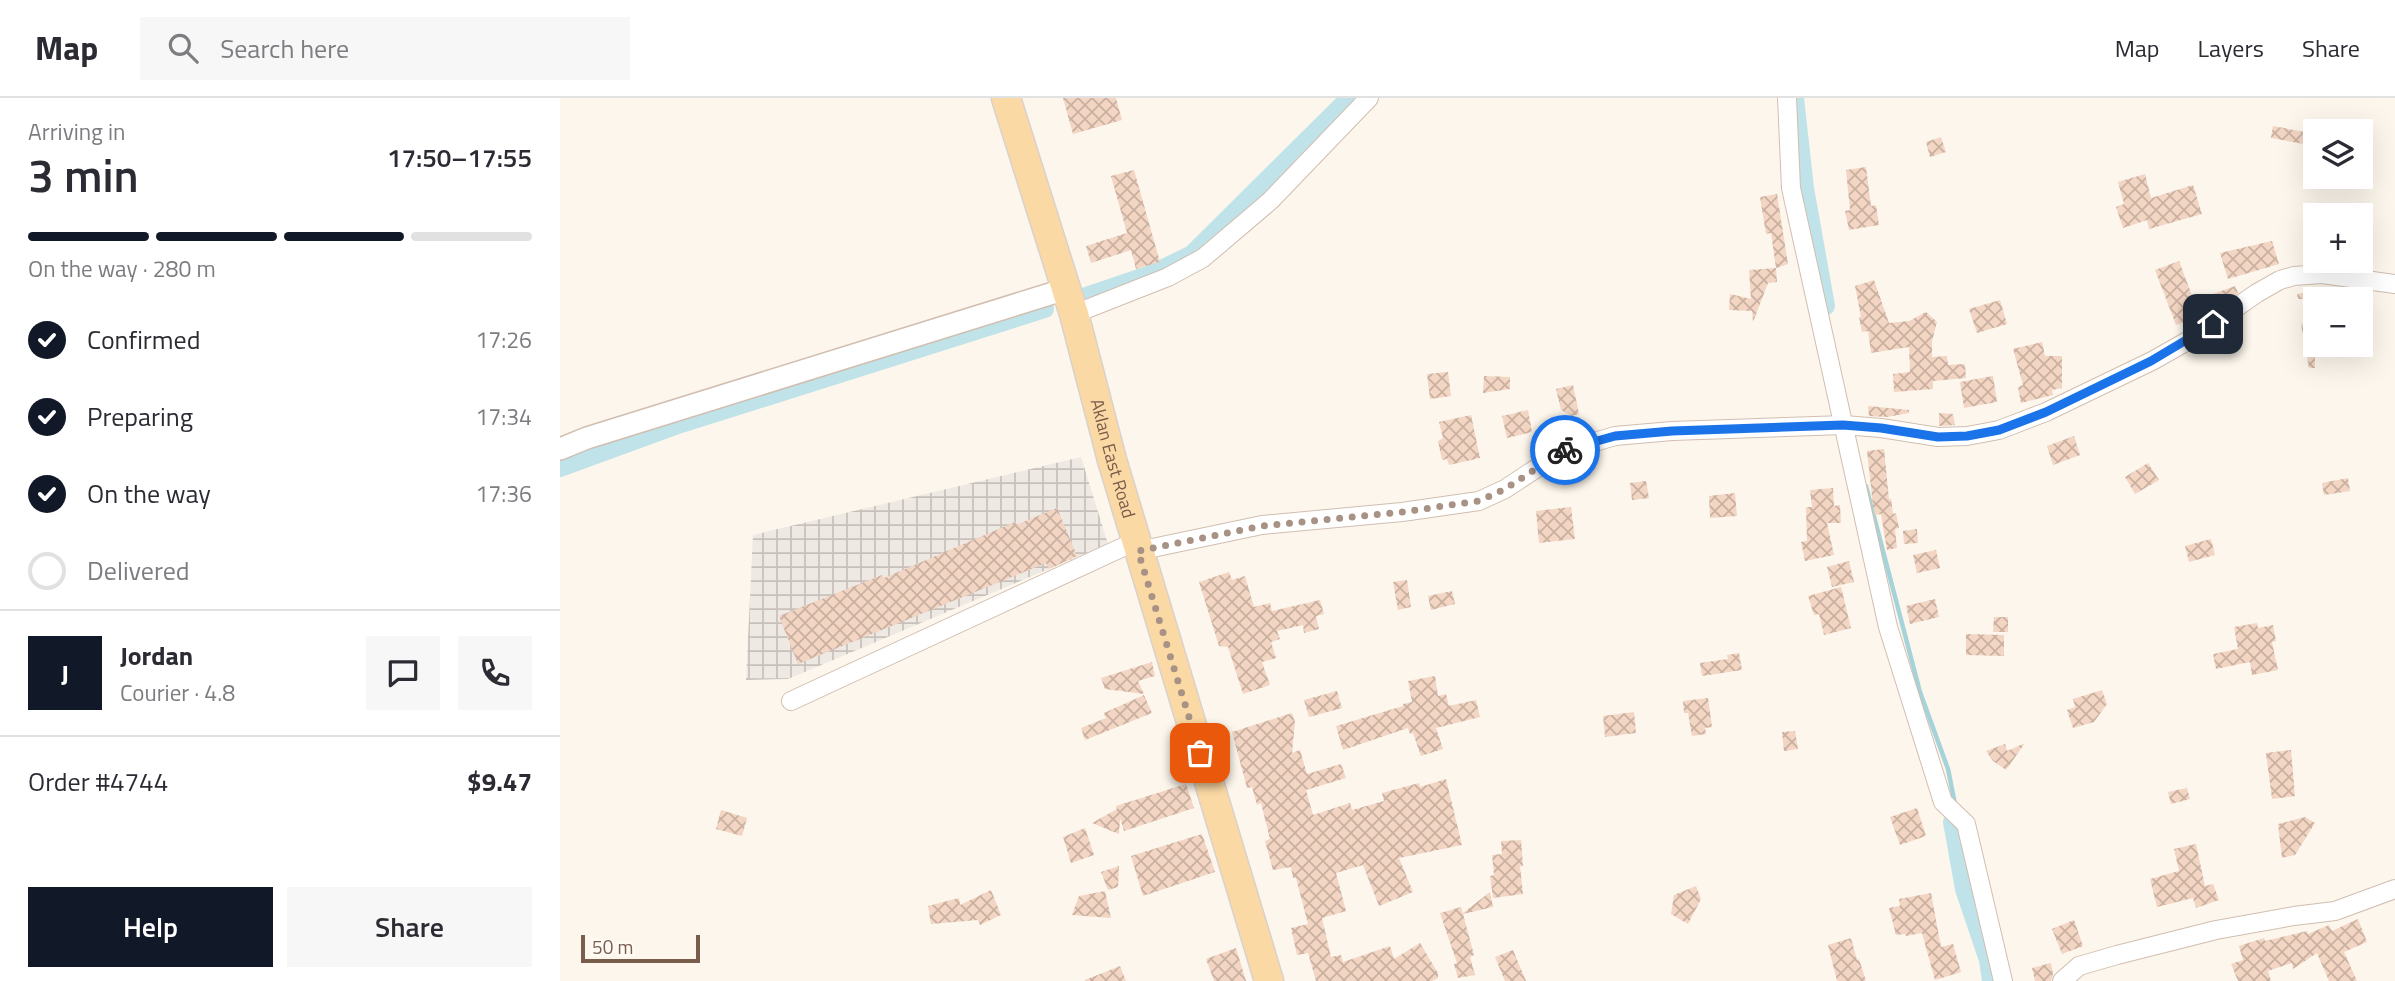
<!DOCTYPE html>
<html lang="en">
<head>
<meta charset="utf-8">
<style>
	:root { --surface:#fff; --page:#f7f7f7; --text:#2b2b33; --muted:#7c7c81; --line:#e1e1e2; --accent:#111827 }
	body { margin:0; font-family:"Titillium Web",sans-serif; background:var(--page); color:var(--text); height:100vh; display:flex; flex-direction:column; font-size:26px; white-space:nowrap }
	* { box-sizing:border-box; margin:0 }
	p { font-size:23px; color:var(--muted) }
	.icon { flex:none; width:38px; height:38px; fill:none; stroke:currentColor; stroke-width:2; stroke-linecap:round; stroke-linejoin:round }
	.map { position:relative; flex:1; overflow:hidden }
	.details { display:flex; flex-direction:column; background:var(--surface); width:560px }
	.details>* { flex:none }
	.buttons { position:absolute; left:1743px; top:21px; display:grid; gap:14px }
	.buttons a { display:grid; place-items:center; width:70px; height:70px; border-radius:0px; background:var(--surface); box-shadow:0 7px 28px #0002; font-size:35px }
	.scale { position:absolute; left:21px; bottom:18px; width:119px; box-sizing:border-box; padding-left:7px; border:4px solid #7a5c4d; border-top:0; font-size:19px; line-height:24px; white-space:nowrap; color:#7a5c4d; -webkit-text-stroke:5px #fffaf3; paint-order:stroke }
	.pin { position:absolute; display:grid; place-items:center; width:60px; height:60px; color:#fff; margin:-30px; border-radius:14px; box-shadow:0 4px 10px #0006 }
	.courier { position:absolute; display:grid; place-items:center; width:70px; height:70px; margin:-35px; border:5px solid #1a73e8; border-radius:50%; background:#fff; color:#222; box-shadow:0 2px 9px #0007 }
	.headline em { font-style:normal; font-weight:600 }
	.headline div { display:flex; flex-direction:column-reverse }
	.headline { display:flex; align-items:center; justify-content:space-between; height:119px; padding:0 28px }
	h1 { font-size:46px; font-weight:600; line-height:52px }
	.bar { display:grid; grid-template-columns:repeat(4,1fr); gap:10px 7px; align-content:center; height:84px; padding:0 28px }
	.bar i { height:9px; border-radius:5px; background:var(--line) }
	.bar .active { background:var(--accent) }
	.bar p { grid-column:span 4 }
	.line { display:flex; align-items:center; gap:18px; padding:0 28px; border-top:2px solid var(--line) }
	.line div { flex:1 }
	.round { display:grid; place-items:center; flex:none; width:74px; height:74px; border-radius:0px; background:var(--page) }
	ol { padding:0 28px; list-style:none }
	li { display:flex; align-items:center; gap:21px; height:77px }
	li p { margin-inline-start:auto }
	li .icon { padding:7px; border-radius:50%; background:var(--accent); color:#fff; stroke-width:4 }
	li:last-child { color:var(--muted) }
	li i { width:38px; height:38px; border:4px solid var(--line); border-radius:50% }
	.action { display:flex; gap:14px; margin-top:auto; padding:14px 28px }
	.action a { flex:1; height:80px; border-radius:0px; background:var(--accent); color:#fff; font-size:28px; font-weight:600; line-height:80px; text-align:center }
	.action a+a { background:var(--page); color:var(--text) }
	header { display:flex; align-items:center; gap:42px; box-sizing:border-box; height:98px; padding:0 35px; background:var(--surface); border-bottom:2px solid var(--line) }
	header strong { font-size:33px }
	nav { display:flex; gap:38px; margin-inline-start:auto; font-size:24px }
	.search { width:490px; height:63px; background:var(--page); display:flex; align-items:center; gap:18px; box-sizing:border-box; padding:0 24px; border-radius:0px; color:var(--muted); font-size:26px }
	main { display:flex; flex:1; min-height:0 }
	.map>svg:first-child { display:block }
	.industrial { fill:url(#industrial-grid) }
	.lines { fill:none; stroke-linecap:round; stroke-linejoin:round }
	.stream { stroke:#a5d3da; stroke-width:4.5 }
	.canal { stroke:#bfe3e8; stroke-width:18 }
	.building { fill:url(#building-cross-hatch) }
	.minor-casing { stroke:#d1beb0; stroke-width:20 }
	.tertiary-casing { stroke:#d1beb0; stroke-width:24 }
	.primary-casing { stroke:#dad1cd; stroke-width:31 }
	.minor { stroke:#fff; stroke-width:18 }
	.tertiary { stroke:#fff; stroke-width:21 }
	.primary { stroke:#fbd9a5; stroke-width:28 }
	.done { stroke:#a89285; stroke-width:7; stroke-dasharray:0 12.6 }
	.route { stroke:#1a73e8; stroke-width:9 }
	.labels { text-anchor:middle; stroke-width:5; stroke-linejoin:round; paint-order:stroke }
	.street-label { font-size:18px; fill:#7a5c4d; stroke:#fffaf3 }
</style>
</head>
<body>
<header>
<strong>Map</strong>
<div class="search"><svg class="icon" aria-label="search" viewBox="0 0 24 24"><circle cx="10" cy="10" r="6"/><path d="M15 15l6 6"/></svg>Search here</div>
<nav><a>Map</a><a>Layers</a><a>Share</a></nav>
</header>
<main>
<section class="details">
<div class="headline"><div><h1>3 min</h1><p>Arriving in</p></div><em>17:50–17:55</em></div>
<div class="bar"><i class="active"></i><i class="active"></i><i class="active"></i><i></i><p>On the way · 280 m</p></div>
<ol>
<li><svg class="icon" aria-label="check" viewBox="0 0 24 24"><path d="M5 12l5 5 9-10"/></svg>Confirmed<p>17:26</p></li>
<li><svg class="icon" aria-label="check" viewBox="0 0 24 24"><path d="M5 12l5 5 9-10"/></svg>Preparing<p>17:34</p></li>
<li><svg class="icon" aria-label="check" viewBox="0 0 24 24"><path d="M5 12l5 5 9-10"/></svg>On the way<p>17:36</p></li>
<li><i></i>Delivered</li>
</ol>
<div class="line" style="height:126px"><b class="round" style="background:var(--accent);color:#fff">J</b><div><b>Jordan</b><p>Courier · 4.8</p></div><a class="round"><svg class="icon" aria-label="chat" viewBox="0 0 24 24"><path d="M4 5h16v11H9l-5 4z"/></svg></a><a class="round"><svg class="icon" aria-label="phone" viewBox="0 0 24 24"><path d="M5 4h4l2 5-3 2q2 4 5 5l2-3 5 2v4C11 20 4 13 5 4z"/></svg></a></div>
<div class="line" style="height:91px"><div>Order #4744</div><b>$9.47</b></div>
<div class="action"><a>Help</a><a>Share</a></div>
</section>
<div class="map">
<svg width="1835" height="883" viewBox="0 0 1835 883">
	<defs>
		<pattern id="industrial-grid" width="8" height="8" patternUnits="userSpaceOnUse" patternTransform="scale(1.75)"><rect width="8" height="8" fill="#efe9e4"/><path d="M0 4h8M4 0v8" fill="none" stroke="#c7c0bb"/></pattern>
		<pattern id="building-cross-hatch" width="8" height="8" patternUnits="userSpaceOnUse" patternTransform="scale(1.75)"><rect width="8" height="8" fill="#f3d5c3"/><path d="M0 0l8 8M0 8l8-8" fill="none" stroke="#cab0a1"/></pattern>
	</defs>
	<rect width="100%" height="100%" fill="#fdf6ec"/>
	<polygon class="industrial" points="521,359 548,446 228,581 186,582 193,437"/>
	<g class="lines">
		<polyline class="stream" points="1306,388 1360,594 1388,671 1395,706"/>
		<g class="canal">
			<polyline points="1235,0 1245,90 1266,208"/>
			<polyline points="526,198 591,176 632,156 789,0"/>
			<polyline points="0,370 115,328 485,211"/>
			<polyline points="1392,724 1404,791 1428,862 1431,883"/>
		</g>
	</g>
	<g class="building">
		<polygon points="503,0 556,0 562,22 513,36"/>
		<polygon points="1713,28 1755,36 1755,48 1711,40"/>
		<polygon points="1381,39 1386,54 1370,59 1366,44"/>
		<polygon points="1306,69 1311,108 1316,107 1319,127 1289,132 1285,113 1290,112 1286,72"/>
		<polygon points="574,72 600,164 576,171 571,152 531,165 526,148 567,135 551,78"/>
		<polygon points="1585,76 1591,100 1633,87 1642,116 1589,131 1587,122 1563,130 1556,109 1564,106 1558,84"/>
		<polygon points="1217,96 1228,166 1216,170 1211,135 1206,136 1200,99"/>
		<polygon points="1712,143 1719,166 1668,181 1660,155"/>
		<polygon points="1619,163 1634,203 1675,188 1678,195 1648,215 1616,227 1595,172"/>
		<polygon points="1216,170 1217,184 1208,185 1193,224 1192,213 1169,212 1170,196 1191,201 1189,172"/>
		<polygon points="1314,182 1329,225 1349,223 1366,214 1377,224 1372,243 1372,259 1387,258 1388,267 1405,266 1406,280 1373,283 1373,291 1334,294 1333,276 1350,274 1349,249 1311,255 1308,233 1302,234 1299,219 1301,219 1295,188"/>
		<polygon points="1772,189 1795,192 1796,201 1738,201 1737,196"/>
		<polygon points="1440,202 1447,226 1417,235 1409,211"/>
		<polygon points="1755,224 1755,270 1749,270 1741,226"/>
		<polygon points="1482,244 1485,258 1502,258 1502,290 1492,292 1493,297 1461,305 1458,289 1463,287 1453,251"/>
		<polygon points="888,274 891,298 870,301 867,276"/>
		<polygon points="924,278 950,279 950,291 923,295"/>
		<polygon points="1433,278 1437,304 1404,310 1400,284"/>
		<polygon points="1013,287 1019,316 1011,318 1001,312 996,291"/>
		<polygon points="1308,308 1349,312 1349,315 1327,319 1309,318"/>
		<polygon points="968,312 972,334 947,340 942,318"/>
		<polygon points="1379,315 1393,316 1395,327 1379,328"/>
		<polygon points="911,317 920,360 889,367 887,361 882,362 878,343 883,340 879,324"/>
		<polygon points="1514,338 1520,357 1493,367 1487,348"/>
		<polygon points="1324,351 1329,401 1331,401 1333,416 1336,415 1339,430 1335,431 1337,450 1327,452 1321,416 1315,417 1313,408 1307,353"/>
		<polygon points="1588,365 1599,382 1575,396 1565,379"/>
		<polygon points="1788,380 1790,393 1764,397 1762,385"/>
		<polygon points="1086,383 1089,400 1072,402 1070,385"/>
		<polygon points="1273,390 1274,408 1280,407 1281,425 1267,425 1274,457 1245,463 1241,444 1247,443 1246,409 1252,409 1250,392"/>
		<polygon points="1175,395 1177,418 1150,420 1149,398"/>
		<polygon points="1011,409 1015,441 979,445 976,413"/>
		<polygon points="497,410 517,458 489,471 486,465 238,566 219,518 322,477 324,480 455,424 456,427"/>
		<polygon points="1357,431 1358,445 1344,446 1343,433"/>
		<polygon points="1651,441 1655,457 1629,464 1625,448"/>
		<polygon points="1376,452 1380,470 1357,475 1353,457"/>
		<polygon points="1289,463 1294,484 1272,489 1267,469"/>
		<polygon points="669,474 672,482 685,478 694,509 710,505 712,513 760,502 764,516 756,518 759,531 744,535 743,527 717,533 720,541 711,544 716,560 702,564 710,587 683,596 668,549 659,548 639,484"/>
		<polygon points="847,482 851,509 838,512 833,484"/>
		<polygon points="1281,489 1291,530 1264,537 1259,516 1254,517 1248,498"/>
		<polygon points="892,493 895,506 871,512 868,498"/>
		<polygon points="1375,501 1379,519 1350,526 1346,508"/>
		<polygon points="1434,519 1448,519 1448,534 1433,534"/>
		<polygon points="1697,525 1698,530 1713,527 1716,543 1712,544 1718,572 1692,577 1690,564 1656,571 1653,556 1678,551 1674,529"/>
		<polygon points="1406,536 1444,537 1444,558 1406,557"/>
		<polygon points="1179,555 1182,572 1142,578 1140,565 1168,561 1167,557"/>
		<polygon points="592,564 595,578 578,583 584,596 545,591 541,580"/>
		<polygon points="875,578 878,598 886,596 889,608 916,602 920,619 876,630 883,651 861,658 853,635 850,636 848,630 783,652 776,628 843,608 843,606 852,604 848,583"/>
		<polygon points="1542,592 1547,606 1534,624 1513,630 1507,612 1515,609 1513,601"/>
		<polygon points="777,593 782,610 749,619 744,602"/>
		<polygon points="584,597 592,615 525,642 521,630 546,620 544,615"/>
		<polygon points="1148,600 1152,629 1145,630 1146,636 1132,638 1128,615 1124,615 1123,603"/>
		<polygon points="1074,614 1076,635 1045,639 1043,618"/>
		<polygon points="732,615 735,624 732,655 740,652 747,676 781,666 786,680 746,692 753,717 790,705 792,712 824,703 822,695 859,685 860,689 886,681 902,747 839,760 853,794 819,808 803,767 776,775 786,813 762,820 771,859 781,857 783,864 830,848 834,861 860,845 878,875 878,880 872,883 756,883 748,855 737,857 731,830 748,826 736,780 733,780 731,769 713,772 705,743 710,741 701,705 697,707 692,689 687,690 672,634"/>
		<polygon points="1235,633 1238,651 1224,653 1222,634"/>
		<polygon points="1465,645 1446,672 1433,663 1426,653 1445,646 1447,653"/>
		<polygon points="1731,652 1735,698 1712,701 1706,655"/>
		<polygon points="626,686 634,710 564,733 560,720 559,736 532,725 557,711 556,708"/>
		<polygon points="1627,690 1630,701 1611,706 1608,694"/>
		<polygon points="1357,710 1366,738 1340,747 1330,719"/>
		<polygon points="161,712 187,720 182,738 156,731"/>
		<polygon points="1745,719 1755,725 1735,757 1722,760 1718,726"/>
		<polygon points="525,730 534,757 511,765 503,739"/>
		<polygon points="642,736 655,774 583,798 571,758"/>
		<polygon points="961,742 963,768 960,768 963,796 933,800 930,778 934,777 932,757 942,756 941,743"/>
		<polygon points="1636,746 1645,788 1653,786 1659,802 1636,810 1633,800 1597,809 1590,781 1619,773 1614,751"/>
		<polygon points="559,768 558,789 548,792 541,774"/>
		<polygon points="1136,788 1141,801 1128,826 1111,816 1114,797"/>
		<polygon points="431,792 441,817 420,827 418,822 371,826 368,808 399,800 400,807"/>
		<polygon points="545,793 551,820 512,817 519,798"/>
		<polygon points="930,794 933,809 903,816 914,857 910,859 915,877 898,880 894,866 897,865 880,815 901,809 903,815"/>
		<polygon points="1371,795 1381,849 1393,846 1401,874 1375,882 1362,835 1346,838 1345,836 1336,837 1329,810 1340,808 1339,801"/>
		<polygon points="1798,821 1807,844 1784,854 1797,883 1769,883 1757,855 1733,871 1732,865 1708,873 1711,883 1678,883 1671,866 1683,862 1679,848 1704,840 1705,843 1747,833 1748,836 1769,827 1772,833"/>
		<polygon points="1514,822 1523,848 1502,856 1492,831"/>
		<polygon points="1291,840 1297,862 1299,861 1306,883 1277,883 1268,847"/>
		<polygon points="676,850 686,883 654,883 646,861"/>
		<polygon points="953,852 966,883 945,883 935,859"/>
		<polygon points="1491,865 1493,876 1491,883 1475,883 1472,870"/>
		<polygon points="560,868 566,883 525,883 525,882"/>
	</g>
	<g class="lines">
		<defs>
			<g id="minor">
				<polyline points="1227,0 1231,90 1328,529 1383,704 1406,726 1443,883"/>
				<polyline points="514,216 608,179 643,160 710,103 809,0"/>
				<polyline points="578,453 702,427 842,414 919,403 945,391 1001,354 1055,338 1112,333 1284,327 1321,330 1378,339 1407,338 1439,332 1486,314 1592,263 1631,241 1697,195 1720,182 1734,178 1762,176 1835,186"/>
				<polyline points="231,603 576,443"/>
				<polyline points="1502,883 1519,868 1557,857 1656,832 1734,818 1775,813 1835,791"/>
			</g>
			<polyline id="tertiary" points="0,351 27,340 506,191"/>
			<g id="primary">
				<path id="s1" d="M446,0L514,216L552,362L709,883"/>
			</g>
		</defs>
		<use href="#minor" class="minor-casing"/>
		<use href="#tertiary" class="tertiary-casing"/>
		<use href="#primary" class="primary-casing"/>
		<use href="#minor" class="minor"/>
		<use href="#tertiary" class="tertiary"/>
		<use href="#primary" class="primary"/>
	</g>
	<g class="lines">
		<polyline class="done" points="640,655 578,453 702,428 842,414 919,403 945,391 1005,352"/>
		<polyline class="route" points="1005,352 1055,338 1112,333 1283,327 1321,330 1378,339 1407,338 1439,332 1486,314 1591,263 1653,226"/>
	</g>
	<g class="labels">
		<g class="street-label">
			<text dy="6" stroke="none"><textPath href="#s1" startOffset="376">Aklan East Road</textPath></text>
		</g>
	</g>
</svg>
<div class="buttons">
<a><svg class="icon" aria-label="layers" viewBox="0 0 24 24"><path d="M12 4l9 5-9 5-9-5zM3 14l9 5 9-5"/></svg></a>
<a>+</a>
<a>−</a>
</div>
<div class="scale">50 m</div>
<div class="pin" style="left:640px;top:655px;background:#ea580c"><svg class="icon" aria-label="bag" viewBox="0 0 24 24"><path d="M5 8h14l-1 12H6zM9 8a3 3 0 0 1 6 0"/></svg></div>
<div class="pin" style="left:1653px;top:226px;background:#1f2937"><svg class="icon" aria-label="home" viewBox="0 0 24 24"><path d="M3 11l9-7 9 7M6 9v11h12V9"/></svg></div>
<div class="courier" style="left:1005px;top:352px"><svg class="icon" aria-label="bike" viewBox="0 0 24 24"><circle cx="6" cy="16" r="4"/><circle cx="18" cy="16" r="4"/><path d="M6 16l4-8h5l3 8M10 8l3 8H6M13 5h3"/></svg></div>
</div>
</main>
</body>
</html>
